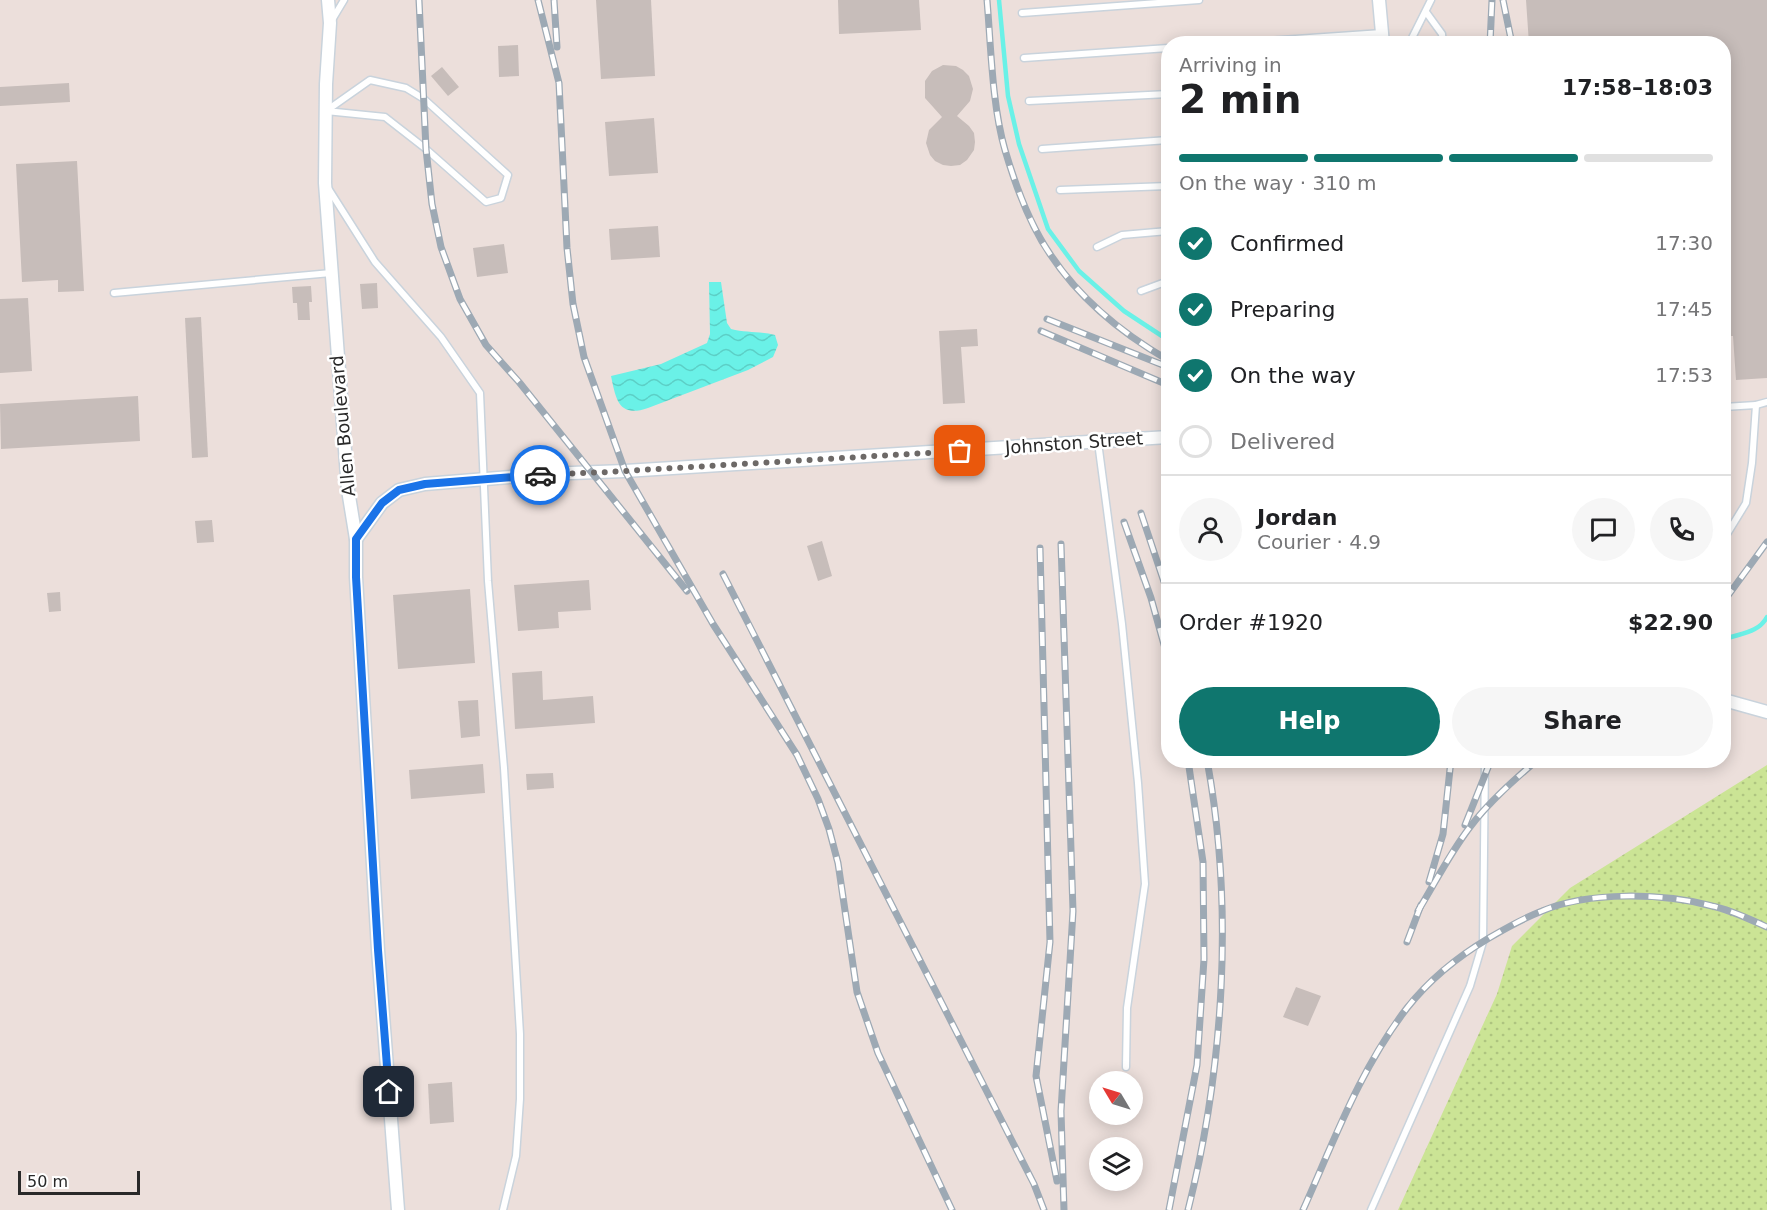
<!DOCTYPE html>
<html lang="en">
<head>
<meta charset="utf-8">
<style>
	:root { --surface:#fff; --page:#f6f6f6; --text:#202124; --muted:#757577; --line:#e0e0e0; --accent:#0f766e }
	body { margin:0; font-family:"DejaVu Sans",sans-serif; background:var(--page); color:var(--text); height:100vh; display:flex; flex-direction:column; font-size:22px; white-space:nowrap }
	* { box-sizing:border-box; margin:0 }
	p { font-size:20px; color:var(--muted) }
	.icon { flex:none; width:33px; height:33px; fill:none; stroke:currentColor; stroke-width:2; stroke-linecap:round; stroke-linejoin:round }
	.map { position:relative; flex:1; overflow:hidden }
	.panel { position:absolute; left:1161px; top:36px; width:570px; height:732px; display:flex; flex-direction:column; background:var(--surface); border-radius:24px; box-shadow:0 3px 15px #0003 }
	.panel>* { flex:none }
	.needle { width:39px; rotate:308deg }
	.fabs { position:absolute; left:1089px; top:1071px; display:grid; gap:12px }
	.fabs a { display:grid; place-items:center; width:54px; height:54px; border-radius:50%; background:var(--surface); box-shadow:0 3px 15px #0003; font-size:30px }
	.scale { position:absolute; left:18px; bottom:15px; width:122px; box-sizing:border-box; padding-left:6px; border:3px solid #292929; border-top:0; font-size:16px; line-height:21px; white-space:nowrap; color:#292929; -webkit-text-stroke:4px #fff; paint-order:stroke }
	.pin { position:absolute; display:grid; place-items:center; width:51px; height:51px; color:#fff; margin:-26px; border-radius:12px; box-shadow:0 3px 9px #0006 }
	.courier { position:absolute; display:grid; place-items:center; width:60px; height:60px; margin:-30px; border:4px solid #1a73e8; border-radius:50%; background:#fff; color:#222; box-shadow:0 2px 8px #0007 }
	.headline em { font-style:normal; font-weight:700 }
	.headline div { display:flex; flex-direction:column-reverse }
	.headline { display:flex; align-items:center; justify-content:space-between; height:102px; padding:0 18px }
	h1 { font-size:39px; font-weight:700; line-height:45px }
	.bar { display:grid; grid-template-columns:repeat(4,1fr); gap:9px 6px; align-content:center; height:72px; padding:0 18px }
	.bar i { height:8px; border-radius:4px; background:var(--line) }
	.bar .on { background:var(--accent) }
	.bar p { grid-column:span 4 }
	.line { display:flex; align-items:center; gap:15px; padding:0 18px; border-top:2px solid var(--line) }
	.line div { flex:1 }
	.round { display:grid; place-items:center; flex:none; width:63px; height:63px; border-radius:32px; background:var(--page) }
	ol { padding:0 18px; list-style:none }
	li { display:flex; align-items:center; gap:18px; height:66px }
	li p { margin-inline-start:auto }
	li .icon { padding:6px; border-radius:50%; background:var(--accent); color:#fff; stroke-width:4 }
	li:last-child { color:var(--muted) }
	li i { width:33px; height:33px; border:3px solid var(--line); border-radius:50% }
	.button { display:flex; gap:12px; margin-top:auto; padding:12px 18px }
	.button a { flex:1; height:69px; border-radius:36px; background:var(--accent); color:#fff; font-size:24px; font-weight:700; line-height:69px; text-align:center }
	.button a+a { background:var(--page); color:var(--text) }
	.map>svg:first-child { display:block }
	.grass { fill:url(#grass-dots) }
	.water { fill:url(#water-waves) }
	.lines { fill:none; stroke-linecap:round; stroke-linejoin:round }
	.stream { stroke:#6af1e7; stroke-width:4.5 }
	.building { fill:#c7bdba }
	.lane-casing { stroke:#c9d3dc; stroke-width:9 }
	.street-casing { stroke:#c9d3dc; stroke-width:15 }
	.lane { stroke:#fff; stroke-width:6 }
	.street { stroke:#fff; stroke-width:12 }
	.rail-casing { stroke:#9da9b4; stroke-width:7 }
	.rail { stroke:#fff; stroke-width:4.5; stroke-dasharray:14; stroke-linecap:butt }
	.done { stroke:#6d6967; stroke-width:6; stroke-dasharray:0 10.8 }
	.route { stroke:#1a73e8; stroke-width:8 }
	.labels { text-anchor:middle; stroke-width:5; stroke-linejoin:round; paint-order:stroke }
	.street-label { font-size:18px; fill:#292929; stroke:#fff }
</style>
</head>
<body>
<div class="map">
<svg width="1767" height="1210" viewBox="0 0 1767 1210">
	<defs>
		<pattern id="grass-dots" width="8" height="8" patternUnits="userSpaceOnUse" patternTransform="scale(1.5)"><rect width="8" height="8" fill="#cbe495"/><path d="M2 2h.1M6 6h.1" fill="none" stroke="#aec480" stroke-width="1.8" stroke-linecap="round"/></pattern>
		<pattern id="water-waves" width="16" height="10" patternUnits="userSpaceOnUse" patternTransform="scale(1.5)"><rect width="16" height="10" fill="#6af1e7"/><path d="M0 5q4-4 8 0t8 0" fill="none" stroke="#5ccfc6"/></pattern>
	</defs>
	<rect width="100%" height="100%" fill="#ecdfdb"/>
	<polygon class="grass" points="1767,765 1767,1210 1398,1210 1497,994 1512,946 1570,888"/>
	<path class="water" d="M709,282H721L727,323L731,329C746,333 760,331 775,335L778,345L773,357L748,370L648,408C619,418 616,400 611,376L661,364L707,343L710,334Z"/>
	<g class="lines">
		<g class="stream">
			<polyline points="999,0 1008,96 1019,144 1048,229 1079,271 1124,311 1168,340"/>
			<path d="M1724,636L1728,638C1743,633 1759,632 1767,617"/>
		</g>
	</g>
	<g class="building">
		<polygon points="596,0 651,0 655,76 601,79"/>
		<polygon points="838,0 919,0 921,30 839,34"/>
		<polygon points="1526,0 1767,0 1767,378 1736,380 1733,336 1724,336 1724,44 1529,44"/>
		<polygon points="518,45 519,76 499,77 498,46"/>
		<polygon points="943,65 956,66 963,70 969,76 973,89 970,101 957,116 969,126 974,133 975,142 974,150 967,160 960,165 951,166 943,165 935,161 930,155 926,143 929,130 942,117 925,98 925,81 932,71"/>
		<polygon points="442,67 459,87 448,96 431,76"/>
		<polygon points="69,83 70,102 0,106 0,87"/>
		<polygon points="654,118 658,173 609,176 605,122"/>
		<polygon points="77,161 84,291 58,292 58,280 22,282 16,164"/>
		<polygon points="658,226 660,257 611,260 609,229"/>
		<polygon points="504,244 508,273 477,277 473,248"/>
		<polygon points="377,283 378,308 362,309 360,284"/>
		<polygon points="311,286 312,302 309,302 310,320 298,320 297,303 293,303 292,287"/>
		<polygon points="28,298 32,371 0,373 0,299"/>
		<polygon points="201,317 208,457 192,458 185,318"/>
		<polygon points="977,329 978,346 961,347 965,403 943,404 939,331"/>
		<polygon points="138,396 140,441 1,449 0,404"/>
		<polygon points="212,520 214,542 197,543 195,521"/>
		<polygon points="822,541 832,576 818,581 807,546"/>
		<polygon points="589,580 591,610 558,612 559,628 518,631 514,585"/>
		<polygon points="470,589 475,663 398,669 393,595"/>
		<polygon points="60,592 61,611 49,612 47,593"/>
		<polygon points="542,671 543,700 593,696 595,723 515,729 512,673"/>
		<polygon points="478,700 480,736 461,738 458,701"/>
		<polygon points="483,764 485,793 411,799 409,770"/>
		<polygon points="553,773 554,788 527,790 526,774"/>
		<polygon points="1296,987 1321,996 1308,1026 1283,1017"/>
		<polygon points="452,1082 454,1122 430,1124 428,1084"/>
	</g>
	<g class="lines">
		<defs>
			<g id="lane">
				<polyline points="1426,12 1442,34 1443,44"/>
				<polyline points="1022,13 1199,0"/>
				<polyline points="332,20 344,0"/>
				<polyline points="1224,44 1382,33"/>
				<polyline points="1409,44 1431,0"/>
				<polyline points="1024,58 1168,48"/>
				<polygon points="370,80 406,88 424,99 508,175 501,198 486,202 426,149 385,117 326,111"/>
				<polyline points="1029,101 1168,94"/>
				<polyline points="1042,149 1168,140"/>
				<polyline points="328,188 375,262 441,337 480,393 488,581 504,768 520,1034 520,1099 516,1156 503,1210"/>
				<polyline points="1060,190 1168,186"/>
				<polyline points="1097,247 1122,235 1168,231"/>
				<polyline points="1141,291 1168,281"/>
				<polyline points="114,293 331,273"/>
				<polyline points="1756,405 1767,402"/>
				<polyline points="1724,407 1756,405 1752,463 1746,503 1724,539"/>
				<polyline points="1098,442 1122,624 1138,783 1145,884 1127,1008 1126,1067"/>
				<polyline points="1371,1210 1470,986 1483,942 1485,760"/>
			</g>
			<g id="street">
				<polyline points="328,0 330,23 326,84 325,183 348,490 356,539 356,577 378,950 398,1210"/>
				<polyline points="1379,0 1383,44"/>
				<polyline points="356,539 382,503 399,490 425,484 545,474 625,471 1168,437"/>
				<polyline points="1724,700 1767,712"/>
			</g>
		</defs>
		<use href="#lane" class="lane-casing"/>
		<use href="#street" class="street-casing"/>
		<use href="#lane" class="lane"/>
		<use href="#street" class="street"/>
		<defs>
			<g id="rail">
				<polyline points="419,0 426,149 432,204 441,247 460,299 486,345 519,382 687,591"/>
				<polyline points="538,0 559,83 567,248 573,304 584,357 625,471 713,624 797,755 818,799 829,829 838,863 857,992 878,1053 952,1210"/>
				<polyline points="554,0 557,47"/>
				<path d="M987,0C991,47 992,105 1005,150C1015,184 1030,225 1050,254C1079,298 1123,334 1168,360"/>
				<polyline points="1503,0 1512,44"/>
				<polyline points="1490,44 1492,0"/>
				<polyline points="1047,319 1168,367"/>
				<polyline points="1041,331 1168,385"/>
				<polyline points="1141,513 1168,594"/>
				<polyline points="1124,522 1151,598 1168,659"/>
				<polyline points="1061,544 1073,911 1061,1111 1064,1210"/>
				<polyline points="1040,548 1050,942 1036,1076 1057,1181"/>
				<polyline points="723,574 1034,1184 1044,1210"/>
				<polyline points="1724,601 1767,542"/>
				<polyline points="1465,825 1491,760"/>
				<polyline points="1429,882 1443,834 1451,760"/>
				<path d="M1418,911C1435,883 1450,853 1470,827C1489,802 1513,781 1537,760"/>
				<polyline points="1407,942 1421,905"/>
				<polyline points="1169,1210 1197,1065 1204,959 1203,862 1188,760"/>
				<path d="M1188,1210C1224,1067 1234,906 1207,760"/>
				<path d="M1303,1210C1334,1141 1360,1069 1407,1008C1430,979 1457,957 1489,938C1506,928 1524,918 1542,911C1589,891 1663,893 1712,906C1731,910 1749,919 1767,927"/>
			</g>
		</defs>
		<use href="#rail" class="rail-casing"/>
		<use href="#rail" class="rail"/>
	</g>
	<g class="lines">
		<polyline class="done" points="540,475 608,472 960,451"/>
		<polyline class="route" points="389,1092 378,950 356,577 356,539 382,503 399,490 425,484 540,475"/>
	</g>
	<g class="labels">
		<g class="street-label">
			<text transform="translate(343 426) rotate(-95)" y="6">Allen Boulevard</text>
			<text transform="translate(1074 443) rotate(-4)" y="6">Johnston Street</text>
		</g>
	</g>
</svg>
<div class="fabs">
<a><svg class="needle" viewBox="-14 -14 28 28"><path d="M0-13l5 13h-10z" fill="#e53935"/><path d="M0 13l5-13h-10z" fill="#757577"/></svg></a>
<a><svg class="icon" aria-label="layers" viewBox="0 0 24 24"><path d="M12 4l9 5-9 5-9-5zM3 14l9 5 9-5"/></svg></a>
</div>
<div class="scale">50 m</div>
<div class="pin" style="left:960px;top:451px;background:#ea580c"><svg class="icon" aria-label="bag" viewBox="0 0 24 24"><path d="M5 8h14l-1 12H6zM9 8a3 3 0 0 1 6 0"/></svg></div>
<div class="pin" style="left:389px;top:1092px;background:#1f2937"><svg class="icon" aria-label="home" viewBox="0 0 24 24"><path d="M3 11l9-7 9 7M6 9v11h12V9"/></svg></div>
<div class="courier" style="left:540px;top:475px"><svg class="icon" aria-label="car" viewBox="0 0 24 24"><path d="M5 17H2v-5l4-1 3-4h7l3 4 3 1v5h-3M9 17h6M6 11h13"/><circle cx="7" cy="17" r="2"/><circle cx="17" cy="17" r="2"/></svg></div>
<section class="panel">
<div class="headline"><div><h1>2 min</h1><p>Arriving in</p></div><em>17:58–18:03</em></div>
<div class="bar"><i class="on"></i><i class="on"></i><i class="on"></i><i></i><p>On the way · 310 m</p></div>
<ol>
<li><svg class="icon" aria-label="check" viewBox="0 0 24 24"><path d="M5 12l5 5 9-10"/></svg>Confirmed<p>17:30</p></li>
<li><svg class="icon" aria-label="check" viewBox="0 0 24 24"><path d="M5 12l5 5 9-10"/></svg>Preparing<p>17:45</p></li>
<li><svg class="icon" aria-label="check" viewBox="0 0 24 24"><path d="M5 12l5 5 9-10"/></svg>On the way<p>17:53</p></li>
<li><i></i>Delivered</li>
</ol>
<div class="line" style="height:108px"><a class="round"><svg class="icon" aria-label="person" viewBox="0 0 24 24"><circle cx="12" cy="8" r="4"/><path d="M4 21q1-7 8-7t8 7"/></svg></a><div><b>Jordan</b><p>Courier · 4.9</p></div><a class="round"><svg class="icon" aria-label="chat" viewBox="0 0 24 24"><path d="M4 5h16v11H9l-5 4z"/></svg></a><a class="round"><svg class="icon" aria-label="phone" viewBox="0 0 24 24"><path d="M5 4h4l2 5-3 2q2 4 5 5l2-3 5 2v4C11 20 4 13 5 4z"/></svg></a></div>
<div class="line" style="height:78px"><div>Order #1920</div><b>$22.90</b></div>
<div class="button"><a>Help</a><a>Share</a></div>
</section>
</div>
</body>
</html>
